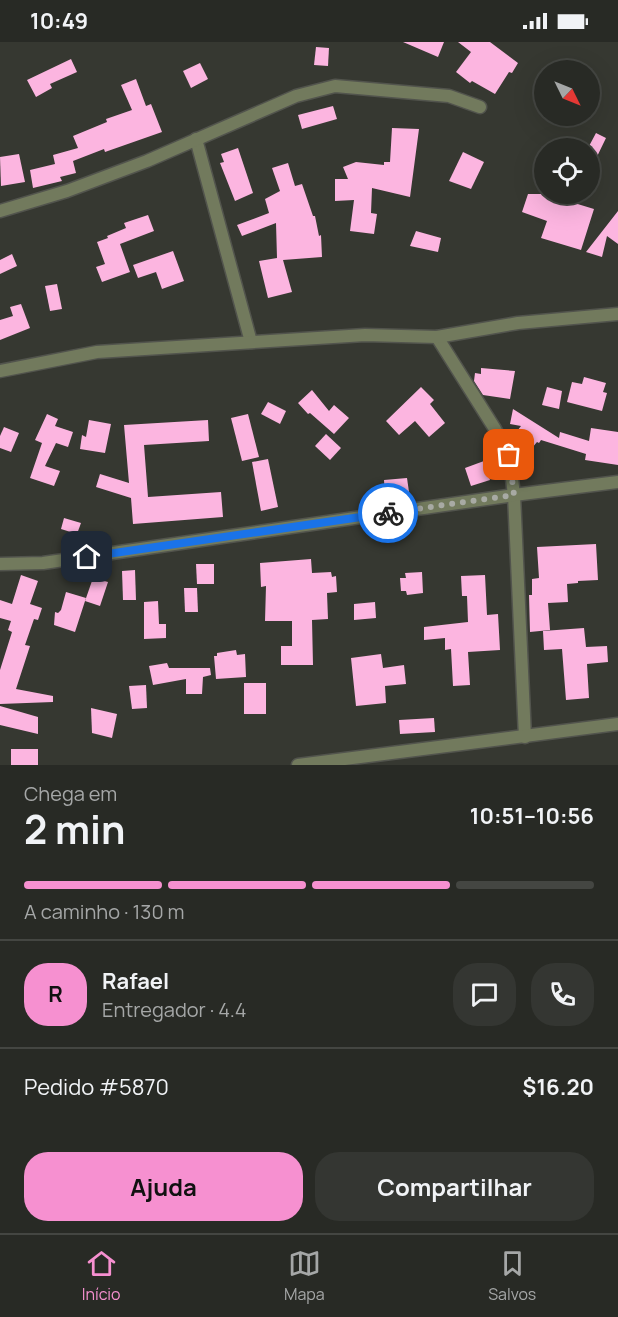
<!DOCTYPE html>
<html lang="pt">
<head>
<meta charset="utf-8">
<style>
	:root { --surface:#282a25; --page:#343632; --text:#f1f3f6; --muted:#a5a7a7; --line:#444642; --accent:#f690d0 }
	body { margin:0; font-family:Manrope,sans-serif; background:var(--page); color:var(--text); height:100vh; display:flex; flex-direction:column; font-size:22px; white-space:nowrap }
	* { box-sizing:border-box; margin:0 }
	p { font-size:20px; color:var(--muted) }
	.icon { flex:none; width:33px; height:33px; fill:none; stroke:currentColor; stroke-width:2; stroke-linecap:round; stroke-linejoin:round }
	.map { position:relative; height:723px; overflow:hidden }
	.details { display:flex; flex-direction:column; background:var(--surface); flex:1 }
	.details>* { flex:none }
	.needle { width:39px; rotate:133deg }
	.buttons { position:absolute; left:534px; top:18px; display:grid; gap:12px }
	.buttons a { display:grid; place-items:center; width:66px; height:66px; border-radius:50%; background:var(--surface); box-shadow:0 6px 24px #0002,0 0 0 2px var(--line); font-size:30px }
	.pin { position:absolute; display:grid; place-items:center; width:51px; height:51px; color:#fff; margin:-26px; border-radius:12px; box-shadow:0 3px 9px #0006 }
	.courier { position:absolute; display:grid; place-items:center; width:60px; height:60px; margin:-30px; border:4px solid #1a73e8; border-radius:50%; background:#fff; color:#222; box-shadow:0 2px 8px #0007 }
	.head em { font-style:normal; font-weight:700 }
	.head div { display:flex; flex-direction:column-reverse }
	.head { display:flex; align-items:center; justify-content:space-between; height:102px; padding:0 24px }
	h1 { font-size:39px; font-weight:700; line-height:45px }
	.bar { display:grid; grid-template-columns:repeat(4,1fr); gap:9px 6px; align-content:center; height:72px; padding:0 24px }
	.bar i { height:8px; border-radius:4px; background:var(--line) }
	.bar .active { background:var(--accent) }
	.bar p { grid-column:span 4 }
	.line { display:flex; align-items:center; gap:15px; padding:0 24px; border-top:2px solid var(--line) }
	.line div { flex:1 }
	.round { display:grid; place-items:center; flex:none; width:63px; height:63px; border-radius:24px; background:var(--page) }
	.action { display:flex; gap:12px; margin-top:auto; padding:12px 24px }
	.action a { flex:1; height:69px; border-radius:24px; background:var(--accent); color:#111; font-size:24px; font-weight:700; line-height:69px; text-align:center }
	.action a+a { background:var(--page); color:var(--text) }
	.status { display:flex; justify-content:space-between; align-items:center; height:42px; padding:0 30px; background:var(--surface); direction:ltr }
	.status svg { height:16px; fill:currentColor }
	.tab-bar { display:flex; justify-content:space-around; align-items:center; height:84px; border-top:2px solid var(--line); background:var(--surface); font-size:16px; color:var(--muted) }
	.tab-bar a { display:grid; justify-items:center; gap:3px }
	.tab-bar .active { color:var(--accent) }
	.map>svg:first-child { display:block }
	.building { fill:#fcb5e0 }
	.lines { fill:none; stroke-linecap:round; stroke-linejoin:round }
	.street-casing { stroke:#52544d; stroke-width:15 }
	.street { stroke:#727a5d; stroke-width:12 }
	.done { stroke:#a8aaa4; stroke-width:6; stroke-dasharray:0 10.8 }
	.route { stroke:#1a73e8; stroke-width:8 }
</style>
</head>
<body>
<div class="status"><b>10:49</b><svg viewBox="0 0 49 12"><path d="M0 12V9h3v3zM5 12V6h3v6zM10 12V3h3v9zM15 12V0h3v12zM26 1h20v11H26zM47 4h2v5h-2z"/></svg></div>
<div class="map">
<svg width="618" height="723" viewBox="0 0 618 723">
	<rect width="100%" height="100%" fill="#363831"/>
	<g class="building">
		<polygon points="403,0 444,0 438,15"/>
		<polygon points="458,0 490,0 518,21 512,31 509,30 495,52 472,39 470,41 456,30 471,10"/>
		<polygon points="316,5 329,6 328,24 314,23"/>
		<polygon points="71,17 77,30 50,42 52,46 36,55 27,38"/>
		<polygon points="200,21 208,37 191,46 183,29"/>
		<polygon points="136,37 146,64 151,62 162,90 105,110 104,107 73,119 76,131 60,135 62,139 33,146 30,128 55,122 53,113 78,106 73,94 107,80 106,77 132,68 121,43"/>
		<polygon points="333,64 337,77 302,87 298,73"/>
		<polygon points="392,86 419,87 410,155 372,146 371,171 377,172 374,192 350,189 354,158 335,159 335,137 348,137 343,125 356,120 384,123 384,120 390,120"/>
		<polygon points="596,91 606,96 590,129 590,106 588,106"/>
		<polygon points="238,106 253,151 235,159 220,121 224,120 221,112"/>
		<polygon points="463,110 484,120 471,147 449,139"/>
		<polygon points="19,112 25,140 1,144 0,115"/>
		<polygon points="288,121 295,144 302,142 313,174 315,174 319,194 321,193 322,215 283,218 292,250 268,256 259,219 277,216 276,181 242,194 237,183 269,171 265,157 280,149 272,126"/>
		<polygon points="528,152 574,152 571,160 594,167 581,208 541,196 547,179 522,170"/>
		<polygon points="618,169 618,202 607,194 602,215 586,210"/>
		<polygon points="148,173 154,189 120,202 130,230 102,240 96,225 105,222 97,200 108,196 107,194 126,186 124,181"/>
		<polygon points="416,189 441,196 438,210 410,204"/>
		<polygon points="173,209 184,239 162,247 156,230 138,236 133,223"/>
		<polygon points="12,212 17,224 0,232 0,218"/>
		<polygon points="57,242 62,267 50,269 45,244"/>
		<polygon points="21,262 30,286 0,298 0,278 13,274 10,265"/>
		<polygon points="481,326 515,329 510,357 483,353 474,339 475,331 481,332"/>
		<polygon points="584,335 606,341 603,350 607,351 602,369 567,360 572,340 582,342"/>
		<polygon points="421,345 434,358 430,362 445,381 429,395 415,379 399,393 386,379"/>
		<polygon points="547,345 562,349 559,367 542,363"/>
		<polygon points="312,348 329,369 334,363 349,376 334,392 310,371 308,372 298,361"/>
		<polygon points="268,360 286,369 280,382 261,372"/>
		<polygon points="513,367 559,396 560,390 589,399 591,386 618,390 618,423 585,418 586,412 541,398 539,401 537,400 522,418 517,414 510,398 521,384 510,382"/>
		<polygon points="47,372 58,377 55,384 73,390 68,405 56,401 45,424 60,429 54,444 30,436 42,401 35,398"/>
		<polygon points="248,372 259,415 242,419 231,376"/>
		<polygon points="89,378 111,382 105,411 80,407 82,393 86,395"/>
		<polygon points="208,378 209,399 144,403 148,455 221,450 223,475 133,482 131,456 96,445 100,432 129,441 124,383"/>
		<polygon points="4,385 19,391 11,410 0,406 0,394"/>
		<polygon points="326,392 341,406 330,418 315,404"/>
		<polygon points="268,417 278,465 261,469 252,420"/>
		<polygon points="484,419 490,438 471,444 465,426"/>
		<polygon points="407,436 409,450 385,452 384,438"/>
		<polygon points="64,476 81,481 77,492 61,487"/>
		<polygon points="596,502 598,538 578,539 578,541 567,542 568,560 548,561 550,588 530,590 529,553 532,553 532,537 539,536 537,505"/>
		<polygon points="311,517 312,531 331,530 332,535 336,534 337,550 327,551 328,577 312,578 313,623 281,623 281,604 292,604 292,579 265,579 266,544 261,545 260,521"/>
		<polygon points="196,522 214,522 214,542 197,542"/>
		<polygon points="135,528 136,558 123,558 122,529"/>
		<polygon points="422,530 423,551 407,553 406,549 401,549 400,536 406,536 405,531"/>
		<polygon points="21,533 38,539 30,562 42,566 38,578 34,577 25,603 30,604 16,647 53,654 53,660 0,662 0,628 12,590 8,588 11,579 0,576 0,558 12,562"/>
		<polygon points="485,533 487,573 498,572 500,608 468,610 470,643 453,644 451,607 445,608 445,596 424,598 424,585 468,580 467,554 462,554 461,534"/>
		<polygon points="93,536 108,540 100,564 85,559"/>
		<polygon points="184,546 197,546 198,570 185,570"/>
		<polygon points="66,550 86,556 75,590 54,583 55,570 58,571 61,568"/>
		<polygon points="158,559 159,582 166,582 166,596 144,597 144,560"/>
		<polygon points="375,560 376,576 354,578 354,562"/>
		<polygon points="584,586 586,605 607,604 608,620 587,622 589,656 566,658 562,607 544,608 543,589"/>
		<polygon points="236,608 237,613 245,612 246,635 216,637 214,614 217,614 217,611"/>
		<polygon points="381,612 383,626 404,623 406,642 385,644 386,661 356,664 351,616"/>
		<polygon points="167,621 169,626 210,626 211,633 203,635 202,652 186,652 186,637 153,643 149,624"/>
		<rect x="244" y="641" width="22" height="31"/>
		<polygon points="146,643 147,666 132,667 129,644"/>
		<polygon points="0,664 38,675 38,692 0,683"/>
		<polygon points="91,666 117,672 112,696 92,691"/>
		<polygon points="434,676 435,690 400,692 399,678"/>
		<rect x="11" y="707" width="27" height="16"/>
	</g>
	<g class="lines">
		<defs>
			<g id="street">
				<polyline points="196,97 251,300"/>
				<polyline points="0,169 67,149 147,119 296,54 335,44 449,54 480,65"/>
				<polyline points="437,295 495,387 509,413 514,453 525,695"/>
				<polyline points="0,329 97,310 365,293 437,295 518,281 618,272"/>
				<polyline points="0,522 43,521 514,453 618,440"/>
				<polyline points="298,723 618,682"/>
			</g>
		</defs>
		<use href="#street" class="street-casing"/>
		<use href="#street" class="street"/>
	</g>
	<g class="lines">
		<polyline class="done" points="388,471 514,453 509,413"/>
		<polyline class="route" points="87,515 388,471"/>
	</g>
</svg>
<div class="buttons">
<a><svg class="needle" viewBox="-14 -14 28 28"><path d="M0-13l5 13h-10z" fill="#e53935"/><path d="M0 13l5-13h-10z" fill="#a5a7a7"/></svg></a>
<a><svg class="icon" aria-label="locate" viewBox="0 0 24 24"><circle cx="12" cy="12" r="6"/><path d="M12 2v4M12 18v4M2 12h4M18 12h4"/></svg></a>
</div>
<div class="pin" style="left:509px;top:413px;background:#ea580c"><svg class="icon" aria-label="bag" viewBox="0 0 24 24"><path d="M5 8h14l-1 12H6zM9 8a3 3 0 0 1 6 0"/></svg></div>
<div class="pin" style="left:87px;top:515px;background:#1f2937"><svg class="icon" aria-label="home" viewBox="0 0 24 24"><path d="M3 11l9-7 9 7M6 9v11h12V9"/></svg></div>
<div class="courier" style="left:388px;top:471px"><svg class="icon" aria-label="bike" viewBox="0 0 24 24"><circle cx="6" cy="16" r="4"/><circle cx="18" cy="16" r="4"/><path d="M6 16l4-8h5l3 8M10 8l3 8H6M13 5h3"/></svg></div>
</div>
<section class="details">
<div class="head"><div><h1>2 min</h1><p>Chega em</p></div><em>10:51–10:56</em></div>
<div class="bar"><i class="active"></i><i class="active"></i><i class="active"></i><i></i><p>A caminho · 130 m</p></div>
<div class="line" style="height:108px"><b class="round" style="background:var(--accent);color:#111">R</b><div><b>Rafael</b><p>Entregador · 4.4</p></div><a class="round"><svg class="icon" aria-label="chat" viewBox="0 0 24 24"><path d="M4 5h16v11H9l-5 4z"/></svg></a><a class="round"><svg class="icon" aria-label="phone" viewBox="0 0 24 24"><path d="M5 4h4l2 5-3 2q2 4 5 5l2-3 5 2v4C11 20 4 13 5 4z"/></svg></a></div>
<div class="line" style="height:78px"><div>Pedido #5870</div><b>$16.20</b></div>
<div class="action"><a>Ajuda</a><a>Compartilhar</a></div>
</section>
<nav class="tab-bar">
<a class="active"><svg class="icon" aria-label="home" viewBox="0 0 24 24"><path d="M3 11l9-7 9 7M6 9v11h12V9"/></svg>Início</a>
<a><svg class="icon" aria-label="map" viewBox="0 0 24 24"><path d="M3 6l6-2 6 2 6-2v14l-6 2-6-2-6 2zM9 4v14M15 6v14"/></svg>Mapa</a>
<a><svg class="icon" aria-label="saved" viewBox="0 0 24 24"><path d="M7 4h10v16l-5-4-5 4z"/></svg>Salvos</a>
</nav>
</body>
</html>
